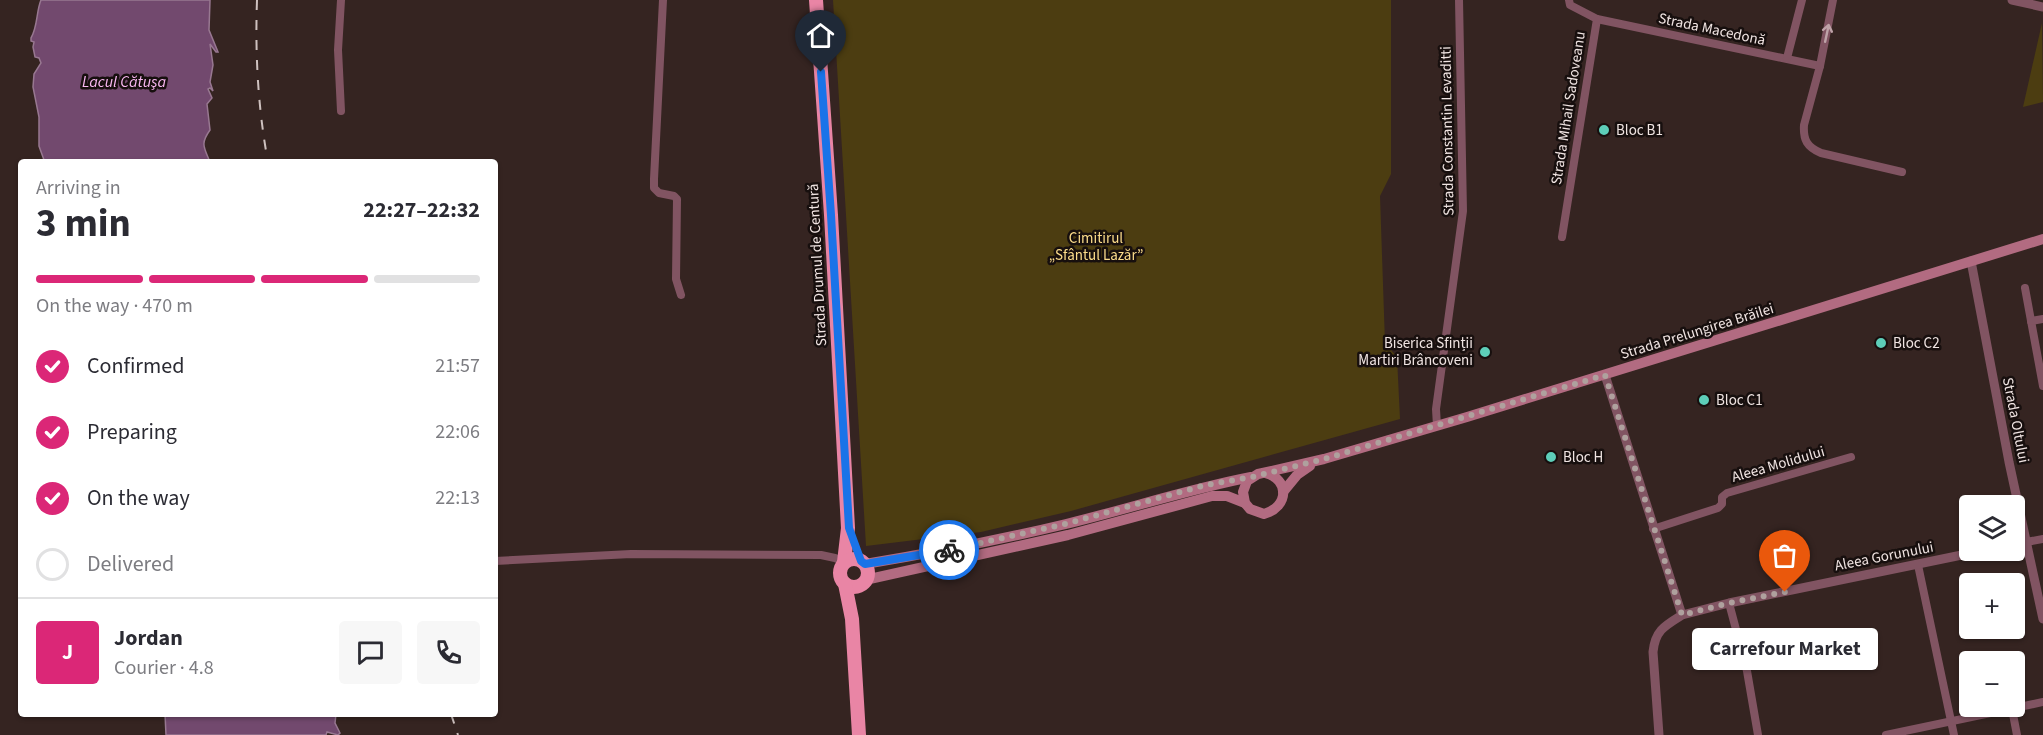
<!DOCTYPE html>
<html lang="en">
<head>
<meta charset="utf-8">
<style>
	:root { --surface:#fff; --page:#f7f7f7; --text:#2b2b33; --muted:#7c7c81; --line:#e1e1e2; --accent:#db2777 }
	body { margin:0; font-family:"Source Sans 3",sans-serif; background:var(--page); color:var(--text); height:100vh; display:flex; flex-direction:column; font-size:22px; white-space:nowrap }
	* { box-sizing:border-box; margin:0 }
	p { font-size:20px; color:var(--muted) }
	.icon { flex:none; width:33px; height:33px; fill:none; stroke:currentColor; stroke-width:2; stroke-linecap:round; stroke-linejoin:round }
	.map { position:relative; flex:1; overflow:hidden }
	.sheet { position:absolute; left:18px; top:159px; width:480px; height:558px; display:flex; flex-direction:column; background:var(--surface); border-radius:6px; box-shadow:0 2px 4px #0004 }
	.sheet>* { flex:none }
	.tools { position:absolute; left:1959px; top:495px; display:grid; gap:12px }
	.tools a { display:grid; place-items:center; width:66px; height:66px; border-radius:6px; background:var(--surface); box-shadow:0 2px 4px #0004; font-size:30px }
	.pin { position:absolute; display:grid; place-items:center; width:51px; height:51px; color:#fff; margin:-62px -26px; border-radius:50% 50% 50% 0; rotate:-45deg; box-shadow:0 0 6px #0007 }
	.pin .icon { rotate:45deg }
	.courier { position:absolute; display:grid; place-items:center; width:60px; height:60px; margin:-30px; border:4px solid #1a73e8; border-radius:50%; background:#fff; color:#222; box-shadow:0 2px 8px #0007 }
	.bubble { position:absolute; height:42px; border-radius:6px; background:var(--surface); box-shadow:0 2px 4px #0004; font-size:20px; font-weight:700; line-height:42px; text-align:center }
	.head em { font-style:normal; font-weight:700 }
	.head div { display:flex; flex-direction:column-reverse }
	.head { display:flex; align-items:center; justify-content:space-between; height:102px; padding:0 18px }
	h1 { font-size:39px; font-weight:700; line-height:45px }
	.bar { display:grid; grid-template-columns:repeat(4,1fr); gap:9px 6px; align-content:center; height:72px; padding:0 18px }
	.bar i { height:8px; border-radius:4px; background:var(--line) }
	.bar .active { background:var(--accent) }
	.bar p { grid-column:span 4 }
	.line { display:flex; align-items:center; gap:15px; padding:0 18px; border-top:2px solid var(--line) }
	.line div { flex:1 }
	.round { display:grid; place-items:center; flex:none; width:63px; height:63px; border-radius:6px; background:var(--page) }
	ol { padding:0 18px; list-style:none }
	li { display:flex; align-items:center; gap:18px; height:66px }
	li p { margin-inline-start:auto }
	li .icon { padding:6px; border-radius:50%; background:var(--accent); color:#fff; stroke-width:4 }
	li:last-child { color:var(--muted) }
	li i { width:33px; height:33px; border:3px solid var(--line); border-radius:50% }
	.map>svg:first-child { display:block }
	.green { fill:#4c3d11 }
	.water { fill:#72496e; stroke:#987891; stroke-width:1.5 }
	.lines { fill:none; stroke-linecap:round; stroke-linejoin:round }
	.minor { stroke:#815462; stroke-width:8 }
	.tertiary { stroke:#815462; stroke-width:9 }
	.secondary { stroke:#b26b81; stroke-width:10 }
	.trunk { stroke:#e985a5; stroke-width:14 }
	.rail { stroke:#cec1bf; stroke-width:2; stroke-dasharray:10 10; stroke-linecap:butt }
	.oneway { stroke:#bea3a8 }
	.done { stroke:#afa19e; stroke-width:6; stroke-dasharray:0 10.8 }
	.route { stroke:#1a73e8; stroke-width:8 }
	.poi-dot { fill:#5dceb9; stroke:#170f0e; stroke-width:2 }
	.labels { text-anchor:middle; stroke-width:5; stroke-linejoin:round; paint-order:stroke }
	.street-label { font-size:15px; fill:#f0e4e2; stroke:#170f0e }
	.poi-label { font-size:15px; fill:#f0e4e2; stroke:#170f0e; text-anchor:start }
	.park-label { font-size:15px; fill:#fddd8b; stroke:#170f0e }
	.water-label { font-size:16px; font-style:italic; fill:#fab8f3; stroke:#170f0e }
</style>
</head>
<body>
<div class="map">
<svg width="2043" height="735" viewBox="0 0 2043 735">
	<rect width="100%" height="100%" fill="#352421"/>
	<g class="green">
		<polygon points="833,0 1391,0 1391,174 1380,196 1385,343 1397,357 1400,419 1071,511 981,532 866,546"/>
		<polygon points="2042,23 2043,102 2023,107"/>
	</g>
	<g class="water">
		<path d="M41,0H210L209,30L218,52H216L210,44L213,65L210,82L213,91L210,88L208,89L212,98L207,104L210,130C200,144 204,147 210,162L44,160L39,146V117L33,87L34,74L41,63L39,58L35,57L33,47L34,42L31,41V38C38,26 36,12 41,0Z"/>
		<polygon points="165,714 336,714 335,723 340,733 338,735 327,732 326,735 166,735"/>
	</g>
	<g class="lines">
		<g class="minor">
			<polyline points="663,0 654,179 654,188 659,193 674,196 677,199 676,279 681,295"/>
			<path d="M1597,19L1820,66L1804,125C1803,140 1807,147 1821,153L1902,172"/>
			<polyline points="1787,58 1802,0"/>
			<polyline points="1820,66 1833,0"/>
			<polyline points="341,111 338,50 341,0"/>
			<polyline points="1562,237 1597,19 1570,5 1569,0"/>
			<polyline points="2025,288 2043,386"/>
			<polyline points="2031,321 2043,319"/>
			<polyline points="1437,426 1436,409 1463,211 1459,0"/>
			<polyline points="1653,529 1718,508 1722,504 1722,497 1727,493 1851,457"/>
			<polyline points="2026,542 2043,539"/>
			<polyline points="495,561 631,554 821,555 835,558 844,562"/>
			<polyline points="1918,565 1954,735"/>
			<polyline points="1729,603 1747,671 1758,735"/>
			<polyline points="2012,709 2017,735"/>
			<polyline points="1886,735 2043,702"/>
		</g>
		<g class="tertiary">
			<polyline points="2012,0 2043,7"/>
			<polyline points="1971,261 2009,462 2043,619"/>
			<path d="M1605,375L1682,615C1664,626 1655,631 1653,652L1659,735"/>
			<polyline points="1682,615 1729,603 1986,550"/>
		</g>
		<g class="secondary">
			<path d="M1265,473C1290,479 1289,507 1264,514L1250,509L1245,503L1243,492L1247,481L1258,474L1324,459L1467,417L2043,239"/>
			<polyline points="1283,492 1297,475 1310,466"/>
			<path d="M865,564C932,553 999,540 1066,524C1128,509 1189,489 1251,477"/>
			<polyline points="865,580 1068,535 1212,496 1227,496 1245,503"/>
		</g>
		<g class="trunk">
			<polyline points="816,0 831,215 848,528 844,562"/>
			<circle cx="854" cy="573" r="14"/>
			<polyline points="845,584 852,619 859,735"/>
		</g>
		<g class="rail">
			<path d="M257,0C255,54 258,109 268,162"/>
			<polyline points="451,714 458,735"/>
		</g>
	</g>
	<defs><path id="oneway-shaft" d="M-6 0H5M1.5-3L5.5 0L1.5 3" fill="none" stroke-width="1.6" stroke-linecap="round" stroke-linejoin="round" transform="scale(1.5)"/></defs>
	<use class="oneway" href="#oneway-shaft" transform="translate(1827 33) rotate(-78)"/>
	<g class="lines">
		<polyline class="done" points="949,550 1065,524 1206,485 1252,477 1324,459 1605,375 1682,615 1729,603 1785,592"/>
		<polyline class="route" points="821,72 831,215 849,528 861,561 865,564 949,550"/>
	</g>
	<g class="poi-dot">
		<circle cx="1604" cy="130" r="6"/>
		<circle cx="1881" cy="343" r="6"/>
		<circle cx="1485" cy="352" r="6"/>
		<circle cx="1704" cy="400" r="6"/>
		<circle cx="1551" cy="457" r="6"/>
	</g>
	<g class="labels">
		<g class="street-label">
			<text transform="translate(1712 29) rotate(12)" y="5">Strada Macedonă</text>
			<text transform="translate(1568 108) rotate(-81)" y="5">Strada Mihail Sadoveanu</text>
			<text transform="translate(1447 131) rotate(-91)" y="5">Strada Constantin Levaditti</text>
			<text transform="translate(817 265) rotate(-93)" y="5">Strada Drumul de Centură</text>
			<text transform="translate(1697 331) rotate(-17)" y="5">Strada Prelungirea Brăilei</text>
			<text transform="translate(2016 420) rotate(79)" y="5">Strada Oltului</text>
			<text transform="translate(1778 464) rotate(-16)" y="5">Aleea Molidului</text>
			<text transform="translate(1884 556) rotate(-11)" y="5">Aleea Gorunului</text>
		</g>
		<g class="poi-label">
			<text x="1616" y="135">Bloc B1</text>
			<text x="1473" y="348" text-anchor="end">Biserica Sfinții<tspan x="1473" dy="17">Martiri Brâncoveni</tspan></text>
			<text x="1893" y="348">Bloc C2</text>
			<text x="1716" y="405">Bloc C1</text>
			<text x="1563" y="462">Bloc H</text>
		</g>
		<g class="park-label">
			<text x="1096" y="243">Cimitirul<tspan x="1096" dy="17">„Sfântul Lazăr”</tspan></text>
		</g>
		<g class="water-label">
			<text x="124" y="87">Lacul Cătușa</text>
		</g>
	</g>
</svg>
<div class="tools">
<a><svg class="icon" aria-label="layers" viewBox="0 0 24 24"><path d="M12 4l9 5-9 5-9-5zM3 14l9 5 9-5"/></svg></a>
<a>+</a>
<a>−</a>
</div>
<div class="pin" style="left:1785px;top:592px;background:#ea580c"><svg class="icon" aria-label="bag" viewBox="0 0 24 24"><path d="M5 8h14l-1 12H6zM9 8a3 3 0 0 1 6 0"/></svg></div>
<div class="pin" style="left:821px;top:72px;background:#1f2937"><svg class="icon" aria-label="home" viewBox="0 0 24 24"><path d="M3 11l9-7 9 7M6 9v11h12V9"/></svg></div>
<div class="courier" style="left:949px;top:550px"><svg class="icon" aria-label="bike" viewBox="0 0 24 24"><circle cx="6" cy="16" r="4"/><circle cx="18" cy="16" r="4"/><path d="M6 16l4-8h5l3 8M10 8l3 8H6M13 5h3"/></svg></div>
<div class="bubble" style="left:1692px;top:628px;width:186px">Carrefour Market</div>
<section class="sheet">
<div class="head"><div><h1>3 min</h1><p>Arriving in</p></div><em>22:27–22:32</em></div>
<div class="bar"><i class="active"></i><i class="active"></i><i class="active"></i><i></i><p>On the way · 470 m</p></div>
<ol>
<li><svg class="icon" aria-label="check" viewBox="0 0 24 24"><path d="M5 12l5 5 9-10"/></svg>Confirmed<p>21:57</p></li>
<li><svg class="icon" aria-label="check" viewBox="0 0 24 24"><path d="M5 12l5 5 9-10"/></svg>Preparing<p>22:06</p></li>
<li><svg class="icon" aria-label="check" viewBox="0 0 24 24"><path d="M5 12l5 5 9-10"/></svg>On the way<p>22:13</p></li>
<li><i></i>Delivered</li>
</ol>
<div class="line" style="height:108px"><b class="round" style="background:var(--accent);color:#fff">J</b><div><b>Jordan</b><p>Courier · 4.8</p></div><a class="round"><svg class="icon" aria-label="chat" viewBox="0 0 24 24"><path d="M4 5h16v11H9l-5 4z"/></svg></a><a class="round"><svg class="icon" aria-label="phone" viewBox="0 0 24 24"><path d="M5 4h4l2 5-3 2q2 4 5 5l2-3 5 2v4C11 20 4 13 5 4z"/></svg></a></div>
</section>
</div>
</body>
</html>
